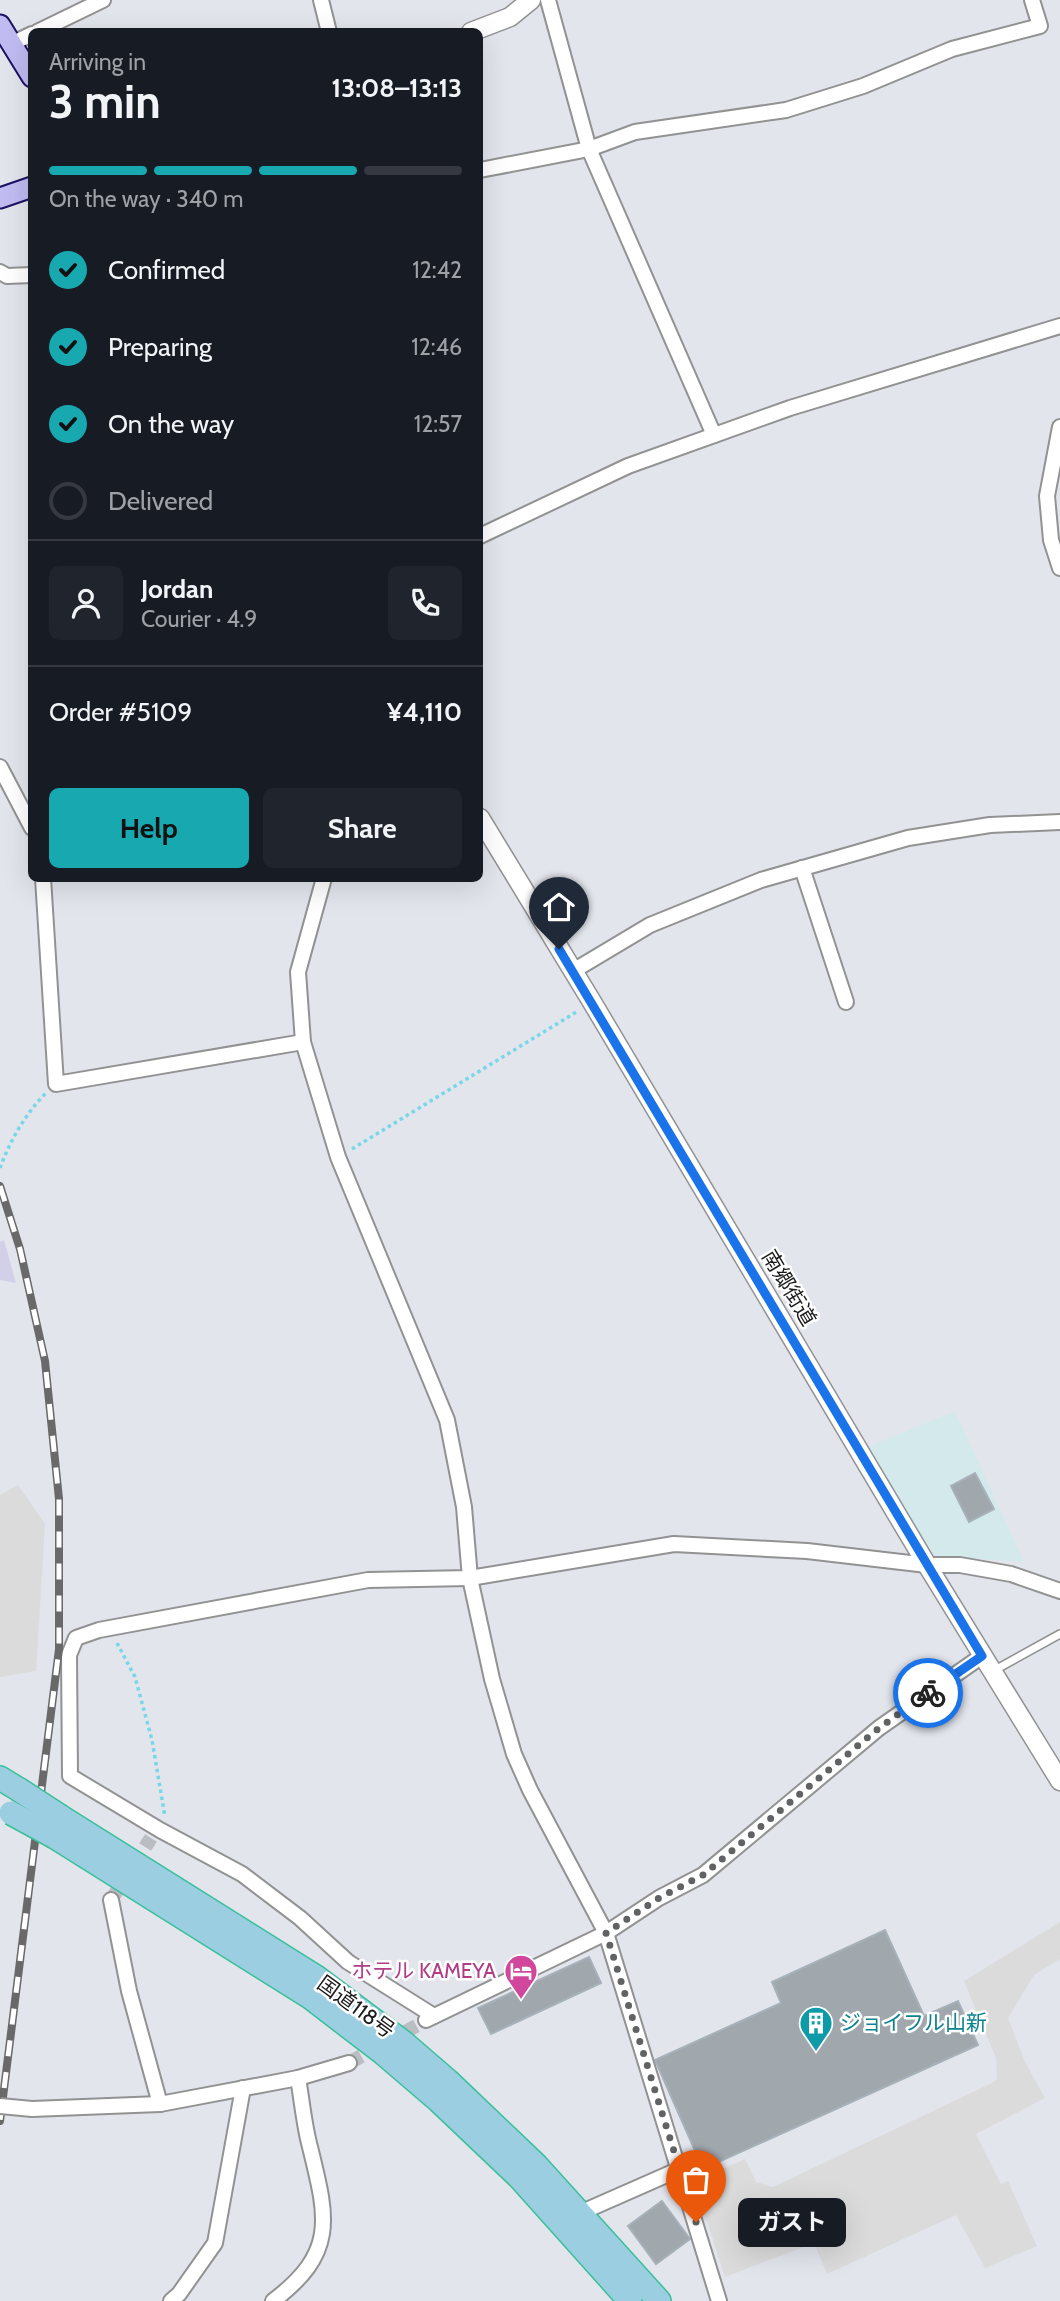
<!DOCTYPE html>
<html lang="en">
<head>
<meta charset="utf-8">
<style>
	:root { --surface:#171b24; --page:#20242c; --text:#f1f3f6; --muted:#9ea1a6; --line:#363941; --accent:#18a8af }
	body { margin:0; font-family:Cabin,"Noto Sans JP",sans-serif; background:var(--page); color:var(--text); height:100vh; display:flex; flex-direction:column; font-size:26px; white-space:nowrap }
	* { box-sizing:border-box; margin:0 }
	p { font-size:23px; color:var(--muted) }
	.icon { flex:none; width:38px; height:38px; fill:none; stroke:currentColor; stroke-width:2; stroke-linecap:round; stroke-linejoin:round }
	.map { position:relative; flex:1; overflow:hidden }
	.details { position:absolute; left:28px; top:28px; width:455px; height:854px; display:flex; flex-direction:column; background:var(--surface); border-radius:10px; box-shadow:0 7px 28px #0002 }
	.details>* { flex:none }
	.pin { position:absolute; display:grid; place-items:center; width:60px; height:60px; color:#fff; margin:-72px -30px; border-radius:50% 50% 50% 0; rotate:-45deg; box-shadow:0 0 7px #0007 }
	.pin .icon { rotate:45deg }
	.courier { position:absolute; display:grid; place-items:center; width:70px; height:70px; margin:-35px; border:5px solid #1a73e8; border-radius:50%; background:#fff; color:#222; box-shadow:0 2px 9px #0007 }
	.bubble { position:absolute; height:49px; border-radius:10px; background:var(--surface); box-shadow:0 7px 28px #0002; font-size:23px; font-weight:700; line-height:49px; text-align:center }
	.summary em { font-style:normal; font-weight:700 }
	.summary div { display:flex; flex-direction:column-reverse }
	.summary { display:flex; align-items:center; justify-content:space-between; height:119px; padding:0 21px }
	h1 { font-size:46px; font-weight:700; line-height:52px }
	.bar { display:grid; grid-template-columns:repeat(4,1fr); gap:10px 7px; align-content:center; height:84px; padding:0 21px }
	.bar i { height:9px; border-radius:5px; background:var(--line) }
	.bar .on { background:var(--accent) }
	.bar p { grid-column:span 4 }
	.line { display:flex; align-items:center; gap:18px; padding:0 21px; border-top:2px solid var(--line) }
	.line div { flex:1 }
	.round { display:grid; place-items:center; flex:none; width:74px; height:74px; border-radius:10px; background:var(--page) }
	ol { padding:0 21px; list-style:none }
	li { display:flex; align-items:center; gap:21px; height:77px }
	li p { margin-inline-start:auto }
	li .icon { padding:7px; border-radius:50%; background:var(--accent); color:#111; stroke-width:4 }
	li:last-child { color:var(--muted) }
	li i { width:38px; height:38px; border:4px solid var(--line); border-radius:50% }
	.action { display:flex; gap:14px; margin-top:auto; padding:14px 21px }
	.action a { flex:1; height:80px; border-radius:10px; background:var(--accent); color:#111; font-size:28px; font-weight:700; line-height:80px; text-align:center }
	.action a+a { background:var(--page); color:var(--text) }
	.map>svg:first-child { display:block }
	.commercial { fill:#d3e9eb }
	.farmland { fill:#d2cfe9 }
	.parking { fill:#dbdbdb }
	.building { fill:#a1a8ad; stroke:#a7b1bb; stroke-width:2 }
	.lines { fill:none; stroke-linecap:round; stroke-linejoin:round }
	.minor-tunnel { stroke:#babdc2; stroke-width:14; stroke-dasharray:14 7; stroke-linecap:butt }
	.service-casing { stroke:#929292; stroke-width:10 }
	.minor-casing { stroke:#929292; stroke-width:18 }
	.tertiary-casing { stroke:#929292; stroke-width:21 }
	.secondary-casing { stroke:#1e1163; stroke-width:23 }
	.trunk-casing { stroke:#39c098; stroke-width:26 }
	.path { stroke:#77d7e8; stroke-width:3.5; stroke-dasharray:3.5 3.5; stroke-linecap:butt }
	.service { stroke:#fff; stroke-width:7 }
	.minor { stroke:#fff; stroke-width:14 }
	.tertiary { stroke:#fff; stroke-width:18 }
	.secondary { stroke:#c0bbf1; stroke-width:19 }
	.trunk { stroke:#9acee0; stroke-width:23 }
	.rail-casing { stroke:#696969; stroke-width:8 }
	.rail { stroke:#fff; stroke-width:5; stroke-dasharray:16; stroke-linecap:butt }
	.minor-bridge-casing { stroke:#929292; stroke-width:18; stroke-linecap:butt }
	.trunk-bridge-casing { stroke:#39c098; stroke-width:26; stroke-linecap:butt }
	.minor-bridge { stroke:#fff; stroke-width:14 }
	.trunk-bridge { stroke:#9acee0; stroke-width:23 }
	.done { stroke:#616264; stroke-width:7; stroke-dasharray:0 12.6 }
	.route { stroke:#1a73e8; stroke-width:9 }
	.labels { text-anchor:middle; stroke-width:5; stroke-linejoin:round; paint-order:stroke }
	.street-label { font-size:21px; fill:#1b1b1b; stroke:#fff }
	.hotel-label { font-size:21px; fill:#b23c85; stroke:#fff; text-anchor:end }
	.culture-label { font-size:21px; fill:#0d838f; stroke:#fff; text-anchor:start }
</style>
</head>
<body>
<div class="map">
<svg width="1060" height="2301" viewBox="0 0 1060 2301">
	<rect width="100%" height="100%" fill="#e2e5ec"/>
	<polygon class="commercial" points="955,1411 1024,1562 929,1555 865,1448"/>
	<polygon class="farmland" points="4,1240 16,1283 0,1280 0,1242"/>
	<g class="parking">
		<polygon points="18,1485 45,1524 36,1671 0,1677 0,1495"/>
		<polygon points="1060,1922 1060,1959 1034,1975 1008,2018 1025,2062 1045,2098 976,2134 1001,2184 1008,2181 1037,2246 985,2268 956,2215 827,2274 814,2243 725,2277 694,2182 745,2159 756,2182 773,2187 992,2083 997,2079 996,2058 964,1981"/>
	</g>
	<g class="building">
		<polygon points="975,1473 994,1509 969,1522 951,1486"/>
		<polygon points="885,1930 924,2016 958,2001 978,2045 703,2169 655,2060 781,2003 772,1982"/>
		<polygon points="589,1957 601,1983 491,2034 478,2008"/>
		<polygon points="662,2201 690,2239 656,2264 628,2226"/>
	</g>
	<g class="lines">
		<g class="minor-tunnel">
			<polyline points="111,1900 151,1838"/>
			<polyline points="349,2063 425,2021"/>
		</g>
		<defs>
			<polyline id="service" points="993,1671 1060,1634"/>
			<g id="minor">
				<polyline points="321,0 329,32"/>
				<polyline points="548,0 589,149 714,435"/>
				<polyline points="37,32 103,0"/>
				<polyline points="11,44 32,34"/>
				<polyline points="480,170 589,149 635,132 786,110 863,86 952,49 1040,26 1032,0"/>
				<polyline points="0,272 7,276 32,275"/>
				<polyline points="1060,427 1047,496 1051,540 1060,568"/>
				<polyline points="480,536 628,466 790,408 1060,326"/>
				<polyline points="0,767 32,828"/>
				<polyline points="802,868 846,1002"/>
				<polyline points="43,878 56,1084 303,1042"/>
				<polyline points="324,878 298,972 303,1042 338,1157 447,1420 464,1507 470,1578 492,1679 514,1754 530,1790 606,1933 719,2301"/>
				<polyline points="573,971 650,925 761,880 908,838 990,825 1060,822"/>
				<polyline points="111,1900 129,1991 160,2104"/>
				<polyline points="434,2016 348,1962 300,1918 242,1874 160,1830 70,1776 69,1655 76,1638 99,1630 368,1580 470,1578 674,1544 807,1551 927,1565 960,1565 1011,1574 1060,1591"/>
				<polyline points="426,2020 606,1933 659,1898 703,1875 879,1728 982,1656"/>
				<polyline points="32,2109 160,2104 298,2078 349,2063"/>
				<polyline points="580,2213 680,2169"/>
				<polyline points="171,2301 179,2294 215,2243 243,2088"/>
				<path d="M273,2301C338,2252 327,2217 310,2147C304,2125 302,2101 298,2078"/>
			</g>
			<g id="tertiary">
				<polyline points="471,32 510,17 531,0"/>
				<polyline points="480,818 592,1002 927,1565 1060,1781"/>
			</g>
			<g id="secondary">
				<polyline points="0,25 32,77"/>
				<polyline points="0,198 32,187"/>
			</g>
			<g id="trunk">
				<polyline points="0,1778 18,1789"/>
				<polyline points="61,1817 316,1977 404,2043 448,2081 536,2165 659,2301"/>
				<polyline points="55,1837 310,1997 383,2053 439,2101 520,2178 630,2301"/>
			</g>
		</defs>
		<use href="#service" class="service-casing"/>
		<use href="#minor" class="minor-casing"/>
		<use href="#tertiary" class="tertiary-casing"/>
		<use href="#secondary" class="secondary-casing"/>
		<use href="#trunk" class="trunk-casing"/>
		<g class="path">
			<polyline points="352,1149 578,1011"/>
			<path d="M0,1168C10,1141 25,1114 46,1093"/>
			<polyline points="117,1643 135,1677 152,1740 165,1817"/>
		</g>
		<use href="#service" class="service"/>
		<use href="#minor" class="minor"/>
		<use href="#tertiary" class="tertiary"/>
		<use href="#secondary" class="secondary"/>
		<use href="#trunk" class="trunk"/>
		<defs>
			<polyline id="rail" points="0,1186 20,1249 45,1361 59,1499 59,1649 0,2121"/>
		</defs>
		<use href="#rail" class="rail-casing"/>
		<use href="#rail" class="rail"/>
		<defs>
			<polyline id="minor-bridge" points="0,2106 32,2109"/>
			<g id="trunk-bridge">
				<polyline points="18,1789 61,1817"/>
				<polyline points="11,1813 55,1837"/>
			</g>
		</defs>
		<use href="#minor-bridge" class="minor-bridge-casing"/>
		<use href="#trunk-bridge" class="trunk-bridge-casing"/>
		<use href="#minor-bridge" class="minor-bridge"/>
		<use href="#trunk-bridge" class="trunk-bridge"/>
	</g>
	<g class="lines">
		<polyline class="done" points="696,2222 606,1933 659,1898 703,1875 879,1728 928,1693"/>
		<polyline class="route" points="559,949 982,1656 928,1693"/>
	</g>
	<defs>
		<symbol id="hotel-pin" viewBox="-11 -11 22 30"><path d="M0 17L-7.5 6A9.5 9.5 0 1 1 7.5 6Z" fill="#d1479c" stroke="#fff"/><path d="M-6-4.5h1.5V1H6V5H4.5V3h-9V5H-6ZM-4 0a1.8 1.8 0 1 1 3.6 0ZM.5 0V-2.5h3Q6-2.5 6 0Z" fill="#fff"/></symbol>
		<symbol id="building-pin" viewBox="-11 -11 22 30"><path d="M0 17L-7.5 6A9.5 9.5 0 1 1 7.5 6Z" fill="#0f9aa8" stroke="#fff"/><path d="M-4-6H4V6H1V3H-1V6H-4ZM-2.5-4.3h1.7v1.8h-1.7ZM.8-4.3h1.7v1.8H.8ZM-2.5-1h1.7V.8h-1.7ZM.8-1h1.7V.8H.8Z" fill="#fff"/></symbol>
	</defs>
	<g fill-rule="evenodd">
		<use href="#hotel-pin" x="502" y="1952" width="38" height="52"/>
		<use href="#building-pin" x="797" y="2004" width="38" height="52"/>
	</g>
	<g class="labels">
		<g class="street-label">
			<text transform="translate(789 1288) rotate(59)" y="7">南郷街道</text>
			<text transform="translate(356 2007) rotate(36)" y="7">国道118号</text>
		</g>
		<g class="hotel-label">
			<text x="496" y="1978">ホテル KAMEYA</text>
		</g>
		<g class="culture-label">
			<text x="840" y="2030">ジョイフル山新</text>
		</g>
	</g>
</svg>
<div class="pin" style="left:696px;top:2222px;background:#ea580c"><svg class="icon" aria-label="bag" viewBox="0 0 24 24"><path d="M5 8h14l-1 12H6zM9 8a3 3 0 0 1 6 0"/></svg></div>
<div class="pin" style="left:559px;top:949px;background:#1f2937"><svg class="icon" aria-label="home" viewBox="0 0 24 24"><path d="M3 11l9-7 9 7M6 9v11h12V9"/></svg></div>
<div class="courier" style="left:928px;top:1693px"><svg class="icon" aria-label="bike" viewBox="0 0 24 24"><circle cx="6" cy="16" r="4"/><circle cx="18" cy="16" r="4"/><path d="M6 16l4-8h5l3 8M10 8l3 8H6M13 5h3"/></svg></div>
<div class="bubble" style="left:738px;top:2198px;width:108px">ガスト</div>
<section class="details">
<div class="summary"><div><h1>3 min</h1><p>Arriving in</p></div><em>13:08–13:13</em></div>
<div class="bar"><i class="on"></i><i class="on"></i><i class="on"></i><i></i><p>On the way · 340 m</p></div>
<ol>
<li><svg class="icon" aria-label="check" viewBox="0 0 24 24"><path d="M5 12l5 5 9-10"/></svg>Confirmed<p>12:42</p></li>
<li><svg class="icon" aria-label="check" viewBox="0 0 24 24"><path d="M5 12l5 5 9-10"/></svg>Preparing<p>12:46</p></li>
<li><svg class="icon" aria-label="check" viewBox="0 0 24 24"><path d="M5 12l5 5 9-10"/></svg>On the way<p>12:57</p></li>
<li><i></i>Delivered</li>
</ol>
<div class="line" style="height:126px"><a class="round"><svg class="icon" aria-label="person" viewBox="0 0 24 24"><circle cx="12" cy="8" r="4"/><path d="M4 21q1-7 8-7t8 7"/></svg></a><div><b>Jordan</b><p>Courier · 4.9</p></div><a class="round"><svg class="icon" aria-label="phone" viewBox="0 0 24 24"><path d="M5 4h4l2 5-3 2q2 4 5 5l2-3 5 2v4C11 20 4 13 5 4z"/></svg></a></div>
<div class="line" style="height:91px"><div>Order #5109</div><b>¥4,110</b></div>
<div class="action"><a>Help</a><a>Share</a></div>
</section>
</div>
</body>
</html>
